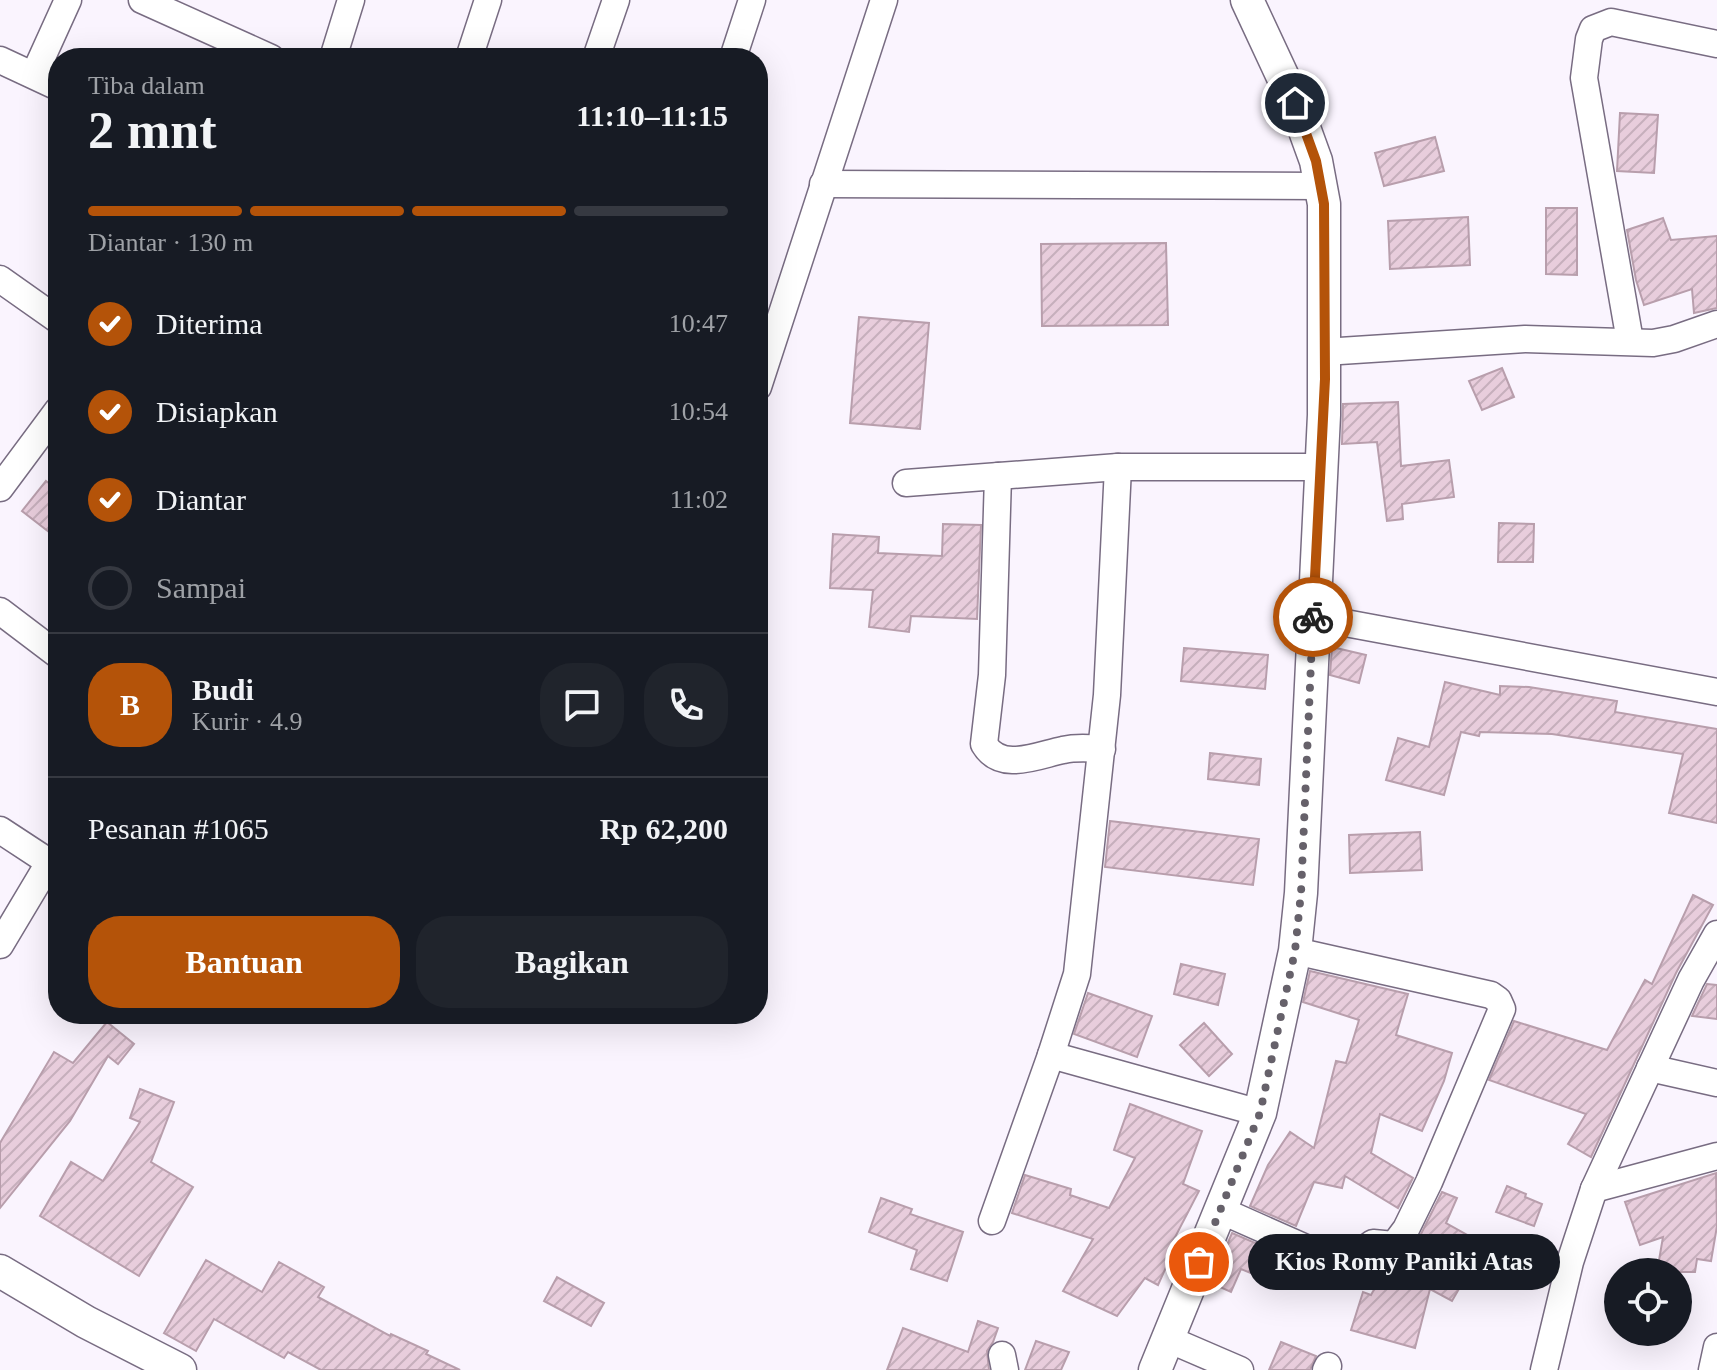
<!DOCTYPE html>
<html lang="id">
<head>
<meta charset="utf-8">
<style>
	:root { --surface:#171b24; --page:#20242c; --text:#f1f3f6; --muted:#9ea1a6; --line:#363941; --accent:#b45309 }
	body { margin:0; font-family:"Times New Roman",serif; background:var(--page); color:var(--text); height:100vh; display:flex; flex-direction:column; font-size:30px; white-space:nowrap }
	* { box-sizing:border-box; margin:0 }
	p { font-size:26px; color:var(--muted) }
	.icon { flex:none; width:44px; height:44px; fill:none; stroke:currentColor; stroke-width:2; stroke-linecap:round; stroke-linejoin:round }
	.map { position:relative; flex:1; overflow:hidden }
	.side { position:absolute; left:48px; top:48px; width:720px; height:976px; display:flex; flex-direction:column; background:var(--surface); border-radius:32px; box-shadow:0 8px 32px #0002 }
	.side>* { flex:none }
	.tools { position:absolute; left:1604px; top:1258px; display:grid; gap:16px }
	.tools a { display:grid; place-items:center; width:88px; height:88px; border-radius:50%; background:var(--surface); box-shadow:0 8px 32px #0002; font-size:40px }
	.pin { position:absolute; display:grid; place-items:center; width:68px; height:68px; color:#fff; margin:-34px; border:4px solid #fff; border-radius:50%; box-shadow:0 2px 8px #0007 }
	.courier { position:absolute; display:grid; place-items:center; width:80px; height:80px; margin:-40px; border:6px solid #b45309; border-radius:50%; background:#fff; color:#222; box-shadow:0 2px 10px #0007 }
	.bubble { position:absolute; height:56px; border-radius:28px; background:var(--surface); box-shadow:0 8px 32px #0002; font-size:26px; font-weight:700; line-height:56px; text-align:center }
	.overview em { font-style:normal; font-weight:700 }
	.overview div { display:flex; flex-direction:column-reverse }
	.overview { display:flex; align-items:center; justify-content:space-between; height:136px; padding:0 40px }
	h1 { font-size:52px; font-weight:700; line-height:60px }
	.bar { display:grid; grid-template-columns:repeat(4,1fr); gap:12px 8px; align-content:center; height:96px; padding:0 40px }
	.bar i { height:10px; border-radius:6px; background:var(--line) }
	.bar .selected { background:var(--accent) }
	.bar p { grid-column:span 4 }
	.line { display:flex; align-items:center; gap:20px; padding:0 40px; border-top:2px solid var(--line) }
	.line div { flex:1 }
	.round { display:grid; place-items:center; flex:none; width:84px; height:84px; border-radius:32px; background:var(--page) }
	ol { padding:0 40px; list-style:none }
	li { display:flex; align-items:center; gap:24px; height:88px }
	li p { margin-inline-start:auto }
	li .icon { padding:8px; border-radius:50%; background:var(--accent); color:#fff; stroke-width:4 }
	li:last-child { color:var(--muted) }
	li i { width:44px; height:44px; border:4px solid var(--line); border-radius:50% }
	.cta { display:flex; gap:16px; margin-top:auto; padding:16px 40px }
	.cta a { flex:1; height:92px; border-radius:32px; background:var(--accent); color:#fff; font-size:32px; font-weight:700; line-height:92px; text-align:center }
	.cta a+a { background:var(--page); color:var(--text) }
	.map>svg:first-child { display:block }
	.building { fill:url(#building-hatch); stroke:#b89eac; stroke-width:2 }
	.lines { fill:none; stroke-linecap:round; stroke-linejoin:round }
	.minor-casing { stroke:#786c82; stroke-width:29 }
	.tertiary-casing { stroke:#786c82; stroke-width:35 }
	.minor { stroke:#fff; stroke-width:26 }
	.tertiary { stroke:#fff; stroke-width:32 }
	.done { stroke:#66616a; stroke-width:8; stroke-dasharray:0 14.4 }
	.route { stroke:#b45309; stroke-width:10 }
</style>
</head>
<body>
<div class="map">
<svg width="1717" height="1370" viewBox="0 0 1717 1370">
	<defs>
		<pattern id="building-hatch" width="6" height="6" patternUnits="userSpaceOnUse" patternTransform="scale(2)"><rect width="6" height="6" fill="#e8cddc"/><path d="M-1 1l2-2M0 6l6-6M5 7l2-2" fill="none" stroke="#c6afbc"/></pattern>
	</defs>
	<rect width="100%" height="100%" fill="#faf4fe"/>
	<g class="building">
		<polygon points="1620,113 1658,115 1654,173 1617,171"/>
		<polygon points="1435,137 1444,171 1384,186 1375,153"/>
		<polygon points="1546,208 1577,208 1577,275 1546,274"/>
		<polygon points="1468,217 1470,265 1390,269 1388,221"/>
		<polygon points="1663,218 1671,240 1717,236 1717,308 1694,313 1692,289 1644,305 1636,280 1627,230"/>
		<polygon points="1166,243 1168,325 1042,326 1041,244"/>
		<polygon points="859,317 929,323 920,429 850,423"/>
		<polygon points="1502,368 1514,397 1482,410 1469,381"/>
		<polygon points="1398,402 1401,466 1449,460 1454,497 1402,504 1403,519 1387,521 1377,442 1342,444 1343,404"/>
		<polygon points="46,481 58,490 58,539 22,511"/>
		<polygon points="1499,523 1534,524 1533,562 1498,562"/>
		<polygon points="943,524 981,525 977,619 911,616 909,632 869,627 873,590 830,588 833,534 879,537 878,553 942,556"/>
		<polygon points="1332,647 1366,655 1359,683 1330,675"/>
		<polygon points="1184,648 1268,655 1265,689 1181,681"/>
		<polygon points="1445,682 1500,695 1500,686 1529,687 1617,701 1615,712 1717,729 1717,823 1669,813 1683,754 1552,734 1480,732 1479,736 1461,732 1444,795 1386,780 1398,738 1429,747"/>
		<polygon points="1210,753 1261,759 1259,785 1208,779"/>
		<polygon points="1110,821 1259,839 1253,885 1105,867"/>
		<polygon points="1420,832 1422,870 1350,873 1349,835"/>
		<polygon points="1693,895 1713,905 1676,973 1591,1157 1568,1144 1586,1114 1489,1080 1514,1021 1607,1050 1645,980 1652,984"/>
		<polygon points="1181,964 1225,974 1218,1005 1174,994"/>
		<polygon points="1310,971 1408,994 1396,1035 1452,1053 1444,1081 1422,1131 1380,1114 1371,1153 1413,1178 1398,1208 1345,1176 1342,1188 1314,1182 1296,1226 1250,1206 1268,1165 1290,1132 1314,1148 1336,1061 1346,1063 1359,1020 1303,1002"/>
		<polygon points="1707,984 1717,985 1717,1019 1692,1016"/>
		<polygon points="1088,993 1152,1016 1137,1057 1074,1034"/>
		<polygon points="107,1022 134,1044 118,1064 108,1056 70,1121 0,1208 0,1143 54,1052 73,1063"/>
		<polygon points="1204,1023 1232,1054 1209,1076 1180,1045"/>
		<polygon points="140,1089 174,1102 151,1162 193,1187 139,1276 40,1216 71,1162 103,1181 140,1122 130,1118"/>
		<polygon points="1130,1104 1202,1131 1183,1184 1199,1191 1172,1243 1176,1245 1158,1285 1145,1278 1117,1316 1063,1291 1093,1239 1012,1213 1025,1175 1071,1189 1070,1195 1109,1208 1135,1158 1114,1150"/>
		<polygon points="1716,1173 1717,1226 1711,1261 1697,1259 1695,1272 1657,1272 1663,1237 1640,1245 1625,1202"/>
		<polygon points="1507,1186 1526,1194 1525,1197 1542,1204 1534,1226 1496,1212"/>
		<polygon points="1442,1192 1457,1198 1446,1223 1494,1250 1477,1280 1467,1275 1452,1301 1430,1289 1415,1348 1351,1330 1363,1292 1371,1295 1390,1261 1400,1260 1407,1255 1420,1236"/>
		<polygon points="881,1198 912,1209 910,1214 963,1232 947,1281 911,1269 917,1250 869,1232"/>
		<polygon points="1232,1233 1276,1252 1265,1279 1241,1269 1231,1292 1211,1283"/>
		<polygon points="206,1260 262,1292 279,1262 324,1287 318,1297 390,1336 391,1334 428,1351 426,1354 460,1370 321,1370 288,1352 284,1358 214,1319 196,1351 164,1333"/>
		<polygon points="557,1277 604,1303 591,1326 544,1301"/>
		<polygon points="978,1321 998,1328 993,1342 987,1351 989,1370 887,1370 903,1328 968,1352"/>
		<polygon points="1036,1341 1069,1352 1061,1370 1025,1370"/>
		<polygon points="1281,1342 1316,1356 1310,1370 1269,1370"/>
	</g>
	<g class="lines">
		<defs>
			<g id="minor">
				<polyline points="142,0 271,58"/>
				<polyline points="333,58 351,0"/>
				<polyline points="469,58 488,0"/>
				<polyline points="596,58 616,0"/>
				<polyline points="733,58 752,0"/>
				<polyline points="0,60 58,87"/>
				<polyline points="34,75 68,0"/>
				<polyline points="823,184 1321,186"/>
				<polyline points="0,279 58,320"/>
				<polyline points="1630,341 1584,78 1589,39 1593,29 1611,22 1717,44"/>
				<polyline points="1324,352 1525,339 1653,343 1674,339 1717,324"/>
				<polyline points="758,387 884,0"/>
				<path d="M998,476L992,675L984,744C1001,773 1038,755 1063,750C1076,747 1089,748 1102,749"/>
				<polyline points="906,483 1118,467 1321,467"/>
				<polyline points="0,488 58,410"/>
				<polyline points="0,611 58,655"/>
				<polyline points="1313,617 1717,692"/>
				<polyline points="0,830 58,868"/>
				<polyline points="0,945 49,863"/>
				<polyline points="1051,1055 1260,1113"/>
				<polyline points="1650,1068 1717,1083"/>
				<polyline points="1594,1189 1717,1156"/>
				<polyline points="1220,1210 1335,1261 1347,1262 1373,1243 1394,1245 1406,1229 1429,1182 1502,1009 1498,1000 1491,995 1295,951"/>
				<polyline points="992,1221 1051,1055 1077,974 1107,695 1118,467"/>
				<polyline points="1168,1339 1240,1370"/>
				<polyline points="1002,1355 1005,1370"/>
				<polyline points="1326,1370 1328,1366"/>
				<polyline points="1544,1370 1570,1262 1594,1189 1691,980 1717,934"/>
				<polyline points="1712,1370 1717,1347"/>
			</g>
			<g id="tertiary">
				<polyline points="0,1271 86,1322 180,1370"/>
				<polyline points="1155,1370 1260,1113 1295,951 1301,893 1324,415 1324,204 1316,161 1295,103 1247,0"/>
			</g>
		</defs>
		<use href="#minor" class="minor-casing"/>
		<use href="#tertiary" class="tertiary-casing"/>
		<use href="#minor" class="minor"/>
		<use href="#tertiary" class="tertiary"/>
	</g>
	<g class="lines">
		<polyline class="done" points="1199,1262 1260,1113 1295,951 1301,893 1313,617"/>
		<polyline class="route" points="1295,103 1316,161 1324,204 1325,379 1313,617"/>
	</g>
</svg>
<div class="tools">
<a><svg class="icon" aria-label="locate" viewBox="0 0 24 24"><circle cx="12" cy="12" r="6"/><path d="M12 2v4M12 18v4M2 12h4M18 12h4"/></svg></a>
</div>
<div class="pin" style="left:1199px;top:1262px;background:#ea580c"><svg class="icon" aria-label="bag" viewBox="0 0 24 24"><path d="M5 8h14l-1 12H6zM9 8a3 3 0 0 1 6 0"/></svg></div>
<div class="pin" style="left:1295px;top:103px;background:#1f2937"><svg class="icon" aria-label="home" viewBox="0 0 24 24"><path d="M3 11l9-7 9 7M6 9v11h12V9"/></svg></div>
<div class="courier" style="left:1313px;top:617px"><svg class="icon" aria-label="bike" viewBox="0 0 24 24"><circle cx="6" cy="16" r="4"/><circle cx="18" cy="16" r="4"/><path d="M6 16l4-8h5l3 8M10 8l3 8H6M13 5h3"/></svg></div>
<div class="bubble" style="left:1248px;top:1234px;width:312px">Kios Romy Paniki Atas</div>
<section class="side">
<div class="overview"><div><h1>2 mnt</h1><p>Tiba dalam</p></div><em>11:10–11:15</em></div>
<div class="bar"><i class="selected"></i><i class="selected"></i><i class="selected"></i><i></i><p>Diantar · 130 m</p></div>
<ol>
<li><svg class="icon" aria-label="check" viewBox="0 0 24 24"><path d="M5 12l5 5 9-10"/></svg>Diterima<p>10:47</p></li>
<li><svg class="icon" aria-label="check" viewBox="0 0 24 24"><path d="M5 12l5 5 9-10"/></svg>Disiapkan<p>10:54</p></li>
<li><svg class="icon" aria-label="check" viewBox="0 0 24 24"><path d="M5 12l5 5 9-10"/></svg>Diantar<p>11:02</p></li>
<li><i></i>Sampai</li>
</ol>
<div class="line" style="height:144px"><b class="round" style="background:var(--accent);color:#fff">B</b><div><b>Budi</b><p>Kurir · 4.9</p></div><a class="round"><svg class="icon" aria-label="chat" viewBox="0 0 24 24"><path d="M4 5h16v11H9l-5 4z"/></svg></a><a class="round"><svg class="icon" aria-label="phone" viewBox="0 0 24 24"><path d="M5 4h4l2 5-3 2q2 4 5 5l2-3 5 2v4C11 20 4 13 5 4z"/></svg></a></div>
<div class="line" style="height:104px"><div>Pesanan #1065</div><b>Rp 62,200</b></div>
<div class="cta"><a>Bantuan</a><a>Bagikan</a></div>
</section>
</div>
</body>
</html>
